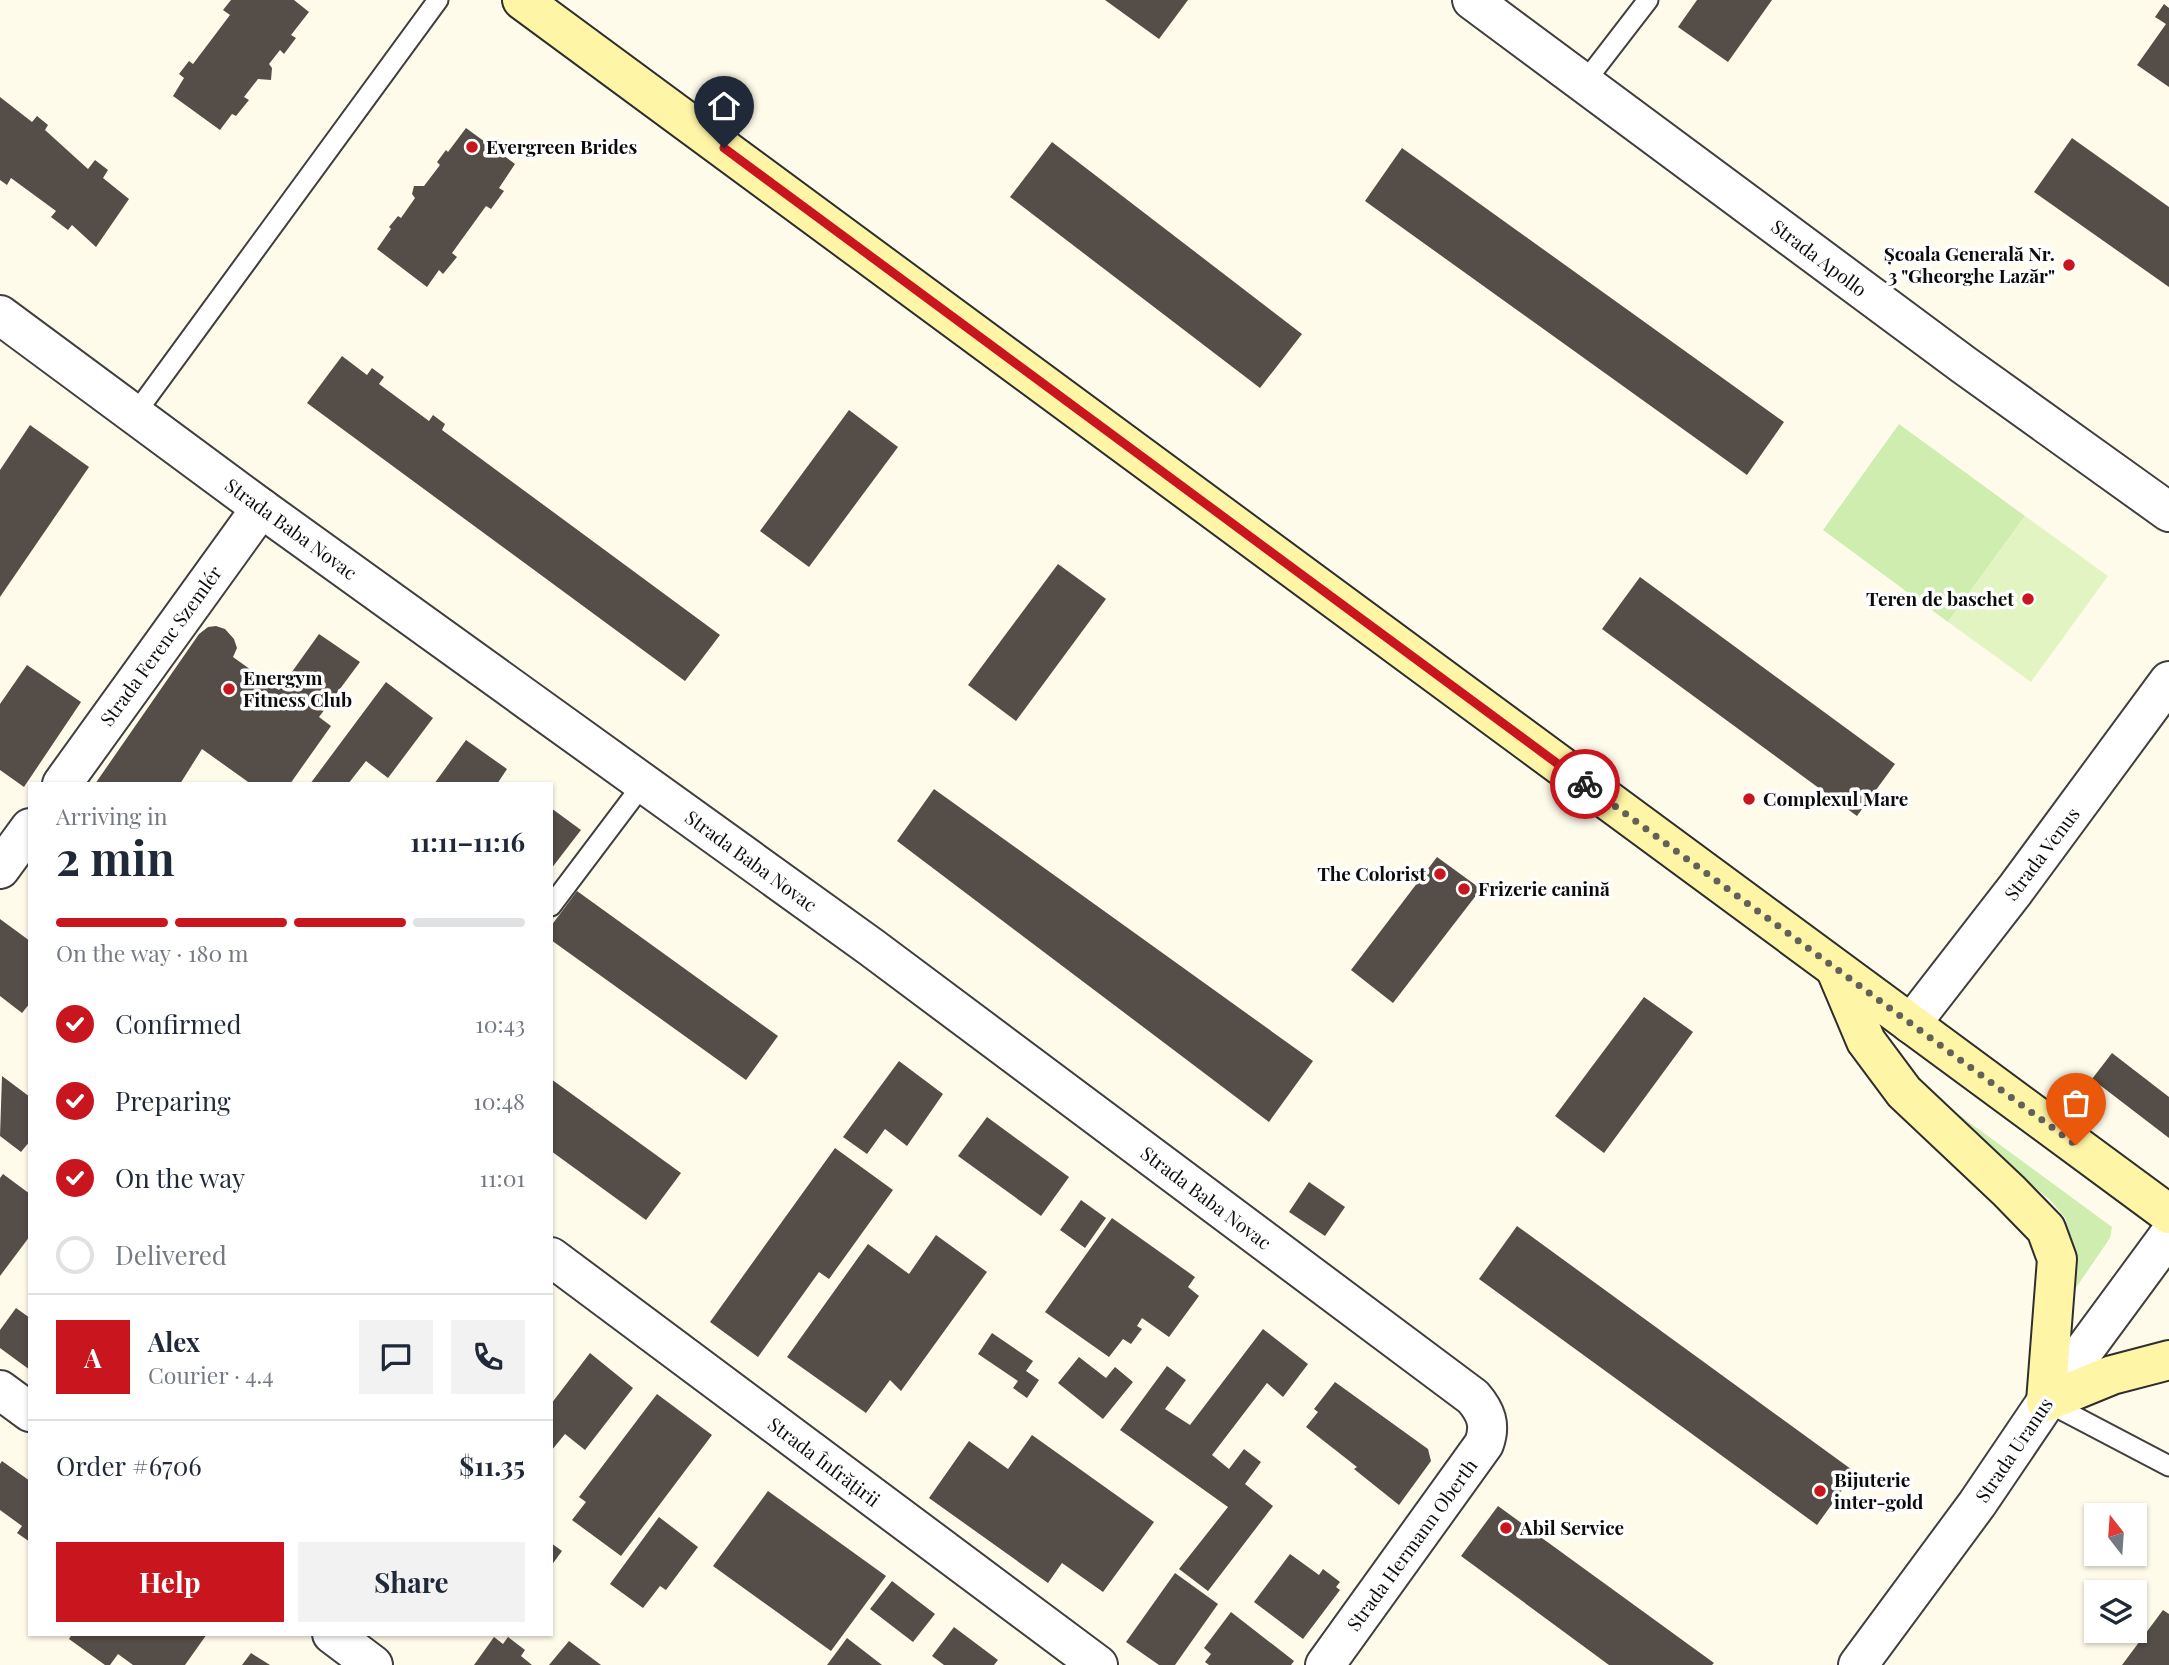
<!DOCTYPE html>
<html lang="en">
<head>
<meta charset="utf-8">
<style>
	:root { --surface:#fff; --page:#f2f2f3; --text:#1f2937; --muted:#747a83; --line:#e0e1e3; --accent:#c9161e }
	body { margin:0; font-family:"Playfair Display",serif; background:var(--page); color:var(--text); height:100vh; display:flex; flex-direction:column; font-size:26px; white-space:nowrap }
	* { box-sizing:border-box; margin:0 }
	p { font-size:23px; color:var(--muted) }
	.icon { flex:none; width:38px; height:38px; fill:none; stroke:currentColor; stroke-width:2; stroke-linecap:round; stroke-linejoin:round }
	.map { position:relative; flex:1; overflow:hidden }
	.sheet { position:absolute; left:28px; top:782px; width:525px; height:854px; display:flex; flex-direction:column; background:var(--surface); border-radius:0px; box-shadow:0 2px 5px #0004 }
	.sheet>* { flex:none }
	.needle { width:46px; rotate:343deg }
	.buttons { position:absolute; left:2084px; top:1503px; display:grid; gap:14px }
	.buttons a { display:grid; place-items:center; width:63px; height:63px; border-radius:0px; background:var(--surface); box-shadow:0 2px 5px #0004; font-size:35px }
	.pin { position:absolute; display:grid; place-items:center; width:60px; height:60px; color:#fff; margin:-72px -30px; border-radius:50% 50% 50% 0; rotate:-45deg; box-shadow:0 0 7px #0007 }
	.pin .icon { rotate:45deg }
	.courier { position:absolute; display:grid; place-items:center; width:70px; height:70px; margin:-35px; border:5px solid #c9161e; border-radius:50%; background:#fff; color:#222; box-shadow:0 2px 9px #0007 }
	.overview em { font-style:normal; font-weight:700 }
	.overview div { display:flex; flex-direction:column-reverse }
	.overview { display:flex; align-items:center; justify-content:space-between; height:119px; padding:0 28px }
	h1 { font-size:46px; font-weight:700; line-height:52px }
	.bar { display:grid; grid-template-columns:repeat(4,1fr); gap:10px 7px; align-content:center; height:84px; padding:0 28px }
	.bar i { height:9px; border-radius:5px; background:var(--line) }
	.bar .selected { background:var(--accent) }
	.bar p { grid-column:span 4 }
	.line { display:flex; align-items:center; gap:18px; padding:0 28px; border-top:2px solid var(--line) }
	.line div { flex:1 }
	.round { display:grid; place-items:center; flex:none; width:74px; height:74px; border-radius:0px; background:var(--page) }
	ol { padding:0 28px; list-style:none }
	li { display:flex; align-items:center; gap:21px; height:77px }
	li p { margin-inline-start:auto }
	li .icon { padding:7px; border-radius:50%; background:var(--accent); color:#fff; stroke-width:4 }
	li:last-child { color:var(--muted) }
	li i { width:38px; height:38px; border:4px solid var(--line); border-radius:50% }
	.primary-button { display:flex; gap:14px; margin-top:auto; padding:14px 28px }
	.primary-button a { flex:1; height:80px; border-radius:0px; background:var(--accent); color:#fff; font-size:28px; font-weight:700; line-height:80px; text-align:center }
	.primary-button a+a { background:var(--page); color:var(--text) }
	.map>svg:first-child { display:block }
	.green { fill:#d0edb0 }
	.pitch { fill:#e3f4c3 }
	.building { fill:#554d47 }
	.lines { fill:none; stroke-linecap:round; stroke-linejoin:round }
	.service-casing { stroke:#3f3f3f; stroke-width:23 }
	.minor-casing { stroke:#3f3f3f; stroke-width:42 }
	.tertiary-casing { stroke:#3f3f3f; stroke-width:42 }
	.secondary-casing { stroke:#2e2e2e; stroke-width:42 }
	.service { stroke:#fff; stroke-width:19 }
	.minor { stroke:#fff; stroke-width:38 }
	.tertiary { stroke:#fff; stroke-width:38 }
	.secondary { stroke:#fff5a6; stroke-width:38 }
	.done { stroke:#61605a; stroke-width:7; stroke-dasharray:0 12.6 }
	.route { stroke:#c9161e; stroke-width:9 }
	.poi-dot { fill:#c9161e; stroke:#fff; stroke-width:2.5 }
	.labels { text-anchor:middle; stroke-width:7; stroke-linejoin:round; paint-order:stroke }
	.poi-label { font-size:19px; font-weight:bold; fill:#0c0c0c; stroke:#fff; text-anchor:start }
	.street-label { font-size:19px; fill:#0c0c0c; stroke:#fff }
</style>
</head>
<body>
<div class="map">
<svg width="2169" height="1665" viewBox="0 0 2169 1665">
	<rect width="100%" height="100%" fill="#fffbeb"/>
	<g class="green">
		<polygon points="1899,424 2025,516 1948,622 1823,530"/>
		<polygon points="1951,1109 2112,1227 2110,1238 2069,1298 2066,1219 2051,1201 1956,1120"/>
	</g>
	<polygon class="pitch" points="2025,516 2108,576 2031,682 1948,622"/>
	<g class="building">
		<polygon points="231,0 294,0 309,12 291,35 296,38 284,54 280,50 269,64 272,68 271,80 258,79 244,97 249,100 236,116 232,114 220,130 173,96 184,78 179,74 189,61 193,64 230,15 223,10"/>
		<polygon points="1105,0 1188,0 1159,39"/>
		<polygon points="1697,0 1772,0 1728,62 1678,27"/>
		<polygon points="2164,4 2169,8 2169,87 2137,65 2166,24 2155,17"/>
		<polygon points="0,97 32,122 37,116 48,125 45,130 88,169 95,160 108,170 103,178 129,199 96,247 72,225 68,230 51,217 56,211 11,178 7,185 0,180"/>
		<polygon points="466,128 515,164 499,188 504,191 491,209 486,206 452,253 457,257 443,274 439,270 427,287 377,249 391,229 389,227 398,216 401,218 415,198 412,194 414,186 424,186 440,165 437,162 446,150 448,152"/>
		<polygon points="2072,138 2169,207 2169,287 2034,192"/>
		<polygon points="1052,142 1302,334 1260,388 1010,197"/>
		<polygon points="1402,148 1784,422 1747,475 1365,201"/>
		<polygon points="342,356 367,375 372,368 384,377 379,384 429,421 433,415 445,424 442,430 720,635 685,681 307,403"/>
		<polygon points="849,410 898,447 809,567 760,531"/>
		<polygon points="30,425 89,467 0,597 0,470"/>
		<polygon points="1058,564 1106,599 1016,721 968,685"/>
		<polygon points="1640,577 1895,764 1857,816 1602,629"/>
		<polygon points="216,626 225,629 234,639 237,648 233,657 279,690 319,634 360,662 319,717 331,726 290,784 251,784 202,749 180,784 95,784 199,634 208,627"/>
		<polygon points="27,665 81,702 24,787 0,770 0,704"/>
		<polygon points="386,682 433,718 388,778 366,761 348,784 310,784"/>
		<polygon points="466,740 507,769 497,784 434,784"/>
		<polygon points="934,789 1313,1061 1269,1122 897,841"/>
		<polygon points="551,808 581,830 551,869"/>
		<polygon points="1437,857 1481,889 1393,1003 1351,970"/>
		<polygon points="577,891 778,1036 746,1080 551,940 551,926"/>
		<polygon points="0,919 30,941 30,1003 22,1013 0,996"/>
		<polygon points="1644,997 1693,1032 1604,1153 1555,1116"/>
		<polygon points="2112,1053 2169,1097 2169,1138 2092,1079"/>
		<polygon points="899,1061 943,1094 907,1146 885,1129 867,1154 843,1137"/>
		<polygon points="2,1076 30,1097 30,1141 21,1152 0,1136"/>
		<polygon points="551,1079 681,1173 646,1220 551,1151"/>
		<polygon points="987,1117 1069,1177 1041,1216 958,1156"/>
		<polygon points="835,1148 893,1190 829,1279 819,1272 758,1357 710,1322"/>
		<polygon points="3,1174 30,1194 30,1236 0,1276 0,1178"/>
		<polygon points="1309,1182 1345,1207 1325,1236 1289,1212"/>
		<polygon points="1081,1200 1106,1218 1085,1248 1060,1230"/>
		<polygon points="1112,1218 1195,1277 1188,1287 1199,1296 1169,1337 1142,1318 1137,1326 1142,1329 1131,1344 1123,1339 1109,1357 1045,1312"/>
		<polygon points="1517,1226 1855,1472 1817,1525 1479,1279"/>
		<polygon points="936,1235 987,1272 901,1391 890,1380 866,1413 787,1357 868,1244 909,1274"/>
		<polygon points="16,1308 30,1318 30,1370 0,1348 0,1330"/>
		<polygon points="1263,1329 1308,1364 1283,1397 1267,1383 1212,1455 1229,1469 1244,1449 1261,1462 1245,1484 1273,1506 1208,1591 1179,1569 1228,1507 1120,1430 1167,1366 1186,1380 1165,1409 1190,1425"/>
		<polygon points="992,1333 1033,1361 1026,1371 1039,1380 1027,1398 1013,1388 1018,1381 978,1354"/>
		<polygon points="590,1353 633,1388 585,1450 565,1434 551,1451 551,1404"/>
		<polygon points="1079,1357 1106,1378 1115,1367 1133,1382 1103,1419 1058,1383"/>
		<polygon points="1335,1382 1428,1449 1431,1461 1399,1505 1354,1469 1357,1467 1306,1427 1318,1412 1314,1409"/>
		<polygon points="657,1394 712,1435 621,1556 572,1520 586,1502 579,1497"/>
		<polygon points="1032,1435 1154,1522 1103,1592 1062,1563 1048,1583 929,1498 969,1441 1008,1469"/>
		<polygon points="2,1461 30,1481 30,1542 17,1533 22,1526 0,1510 0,1464"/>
		<polygon points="768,1491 886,1576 831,1651 713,1566"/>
		<polygon points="1498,1506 1714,1663 1712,1665 1609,1665 1461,1556"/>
		<polygon points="659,1517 698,1547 666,1590 660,1586 643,1608 610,1584"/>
		<polygon points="551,1543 562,1551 551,1566"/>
		<polygon points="1290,1554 1319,1575 1323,1569 1340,1582 1336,1587 1340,1590 1303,1639 1254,1602"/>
		<polygon points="1175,1573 1218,1604 1175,1665 1159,1665 1126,1642"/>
		<polygon points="892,1581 935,1614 913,1642 870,1609"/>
		<polygon points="2163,1610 2169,1614 2169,1665 2122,1665"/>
		<polygon points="1231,1612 1294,1661 1291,1665 1209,1665 1205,1662 1211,1654 1204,1648"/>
		<polygon points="954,1627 998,1660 994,1665 944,1665 932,1656"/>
		<polygon points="72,1634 207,1634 185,1665 133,1665 118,1654 110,1665 105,1665 69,1639"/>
		<polygon points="494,1637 503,1644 508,1637 525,1650 521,1656 532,1665 474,1665"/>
		<polygon points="847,1638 882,1665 827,1665"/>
		<polygon points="569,1641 601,1665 549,1665"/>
		<polygon points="251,1653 270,1665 242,1665"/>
	</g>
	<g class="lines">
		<defs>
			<g id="service">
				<polyline points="1584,83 1648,0"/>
				<polyline points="135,414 438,0"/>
				<polyline points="551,906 643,784"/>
				<polyline points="2047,1402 2169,1466"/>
			</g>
			<g id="minor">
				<polyline points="1472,0 1964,365 2169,512"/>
				<path d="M0,315L261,508L871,947L1473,1397C1486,1412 1491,1425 1484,1444L1325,1665"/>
				<polyline points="62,784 261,508"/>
				<polyline points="0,869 30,828"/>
				<polyline points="1911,1024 2015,890 2169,681"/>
				<polyline points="551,1257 1098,1665"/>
				<polyline points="0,1390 30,1412"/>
				<polyline points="332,1634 373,1665"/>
			</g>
			<polyline id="tertiary" points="1858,1665 1977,1504 2046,1402 2169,1235"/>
			<g id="secondary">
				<polyline points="522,0 2169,1214"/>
				<polyline points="1836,970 1866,1041 1904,1092 2009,1191 2046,1229 2057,1259 2046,1402 2112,1375 2169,1360"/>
			</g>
		</defs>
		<use href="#service" class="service-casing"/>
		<use href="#minor" class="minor-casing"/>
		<use href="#tertiary" class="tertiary-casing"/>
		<use href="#secondary" class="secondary-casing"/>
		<use href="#service" class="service"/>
		<use href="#minor" class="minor"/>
		<use href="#tertiary" class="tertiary"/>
		<use href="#secondary" class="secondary"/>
	</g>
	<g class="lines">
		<polyline class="done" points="1585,784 2076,1145"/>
		<polyline class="route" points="724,148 1585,784"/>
	</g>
	<g class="poi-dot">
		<circle cx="472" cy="147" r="7"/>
		<circle cx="2069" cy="265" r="7"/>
		<circle cx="2028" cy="599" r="7"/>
		<circle cx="229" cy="689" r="7"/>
		<circle cx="1749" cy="799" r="7"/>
		<circle cx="1440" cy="874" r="7"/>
		<circle cx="1464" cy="889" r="7"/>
		<circle cx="1820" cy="1491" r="7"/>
		<circle cx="1506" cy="1528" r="7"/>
	</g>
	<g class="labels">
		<g class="poi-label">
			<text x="486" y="154">Evergreen Brides</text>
			<text x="2055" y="261" text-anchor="end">Școala Generală Nr.<tspan x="2055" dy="22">3 "Gheorghe Lazăr"</tspan></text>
			<text x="2014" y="606" text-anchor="end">Teren de baschet</text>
			<text x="243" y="685">Energym<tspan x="243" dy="22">Fitness Club</tspan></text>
			<text x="1763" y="806">Complexul Mare</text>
			<text x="1426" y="881" text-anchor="end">The Colorist</text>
			<text x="1478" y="896">Frizerie canină</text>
			<text x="1834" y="1487">Bijuterie<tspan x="1834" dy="22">inter-gold</tspan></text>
			<text x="1520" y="1535">Abil Service</text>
		</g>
		<g class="street-label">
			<text transform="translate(1819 258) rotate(37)" y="7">Strada Apollo</text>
			<text transform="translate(291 529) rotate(36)" y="7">Strada Baba Novac</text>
			<text transform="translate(161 646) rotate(-54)" y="7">Strada Ferenc Szemlér</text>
			<text transform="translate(2042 854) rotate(-53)" y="7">Strada Venus</text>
			<text transform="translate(751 861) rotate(36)" y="7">Strada Baba Novac</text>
			<text transform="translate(1206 1198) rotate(37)" y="7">Strada Baba Novac</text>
			<text transform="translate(2014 1450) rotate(-56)" y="7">Strada Uranus</text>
			<text transform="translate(824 1462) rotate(37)" y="7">Strada Înfrățirii</text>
			<text transform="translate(1412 1545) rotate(-54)" y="7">Strada Hermann Oberth</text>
		</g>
	</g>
</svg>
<div class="buttons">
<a><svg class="needle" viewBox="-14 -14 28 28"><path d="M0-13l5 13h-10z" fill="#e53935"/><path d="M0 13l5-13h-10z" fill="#747a83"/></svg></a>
<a><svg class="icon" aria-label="layers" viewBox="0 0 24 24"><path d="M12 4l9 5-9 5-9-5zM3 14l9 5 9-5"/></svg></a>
</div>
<div class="pin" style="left:2076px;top:1145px;background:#ea580c"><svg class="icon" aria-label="bag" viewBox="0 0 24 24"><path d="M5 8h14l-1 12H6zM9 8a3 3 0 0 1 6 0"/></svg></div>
<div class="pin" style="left:724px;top:148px;background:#1f2937"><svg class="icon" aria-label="home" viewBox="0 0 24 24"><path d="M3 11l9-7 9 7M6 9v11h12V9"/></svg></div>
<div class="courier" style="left:1585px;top:784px"><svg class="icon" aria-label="bike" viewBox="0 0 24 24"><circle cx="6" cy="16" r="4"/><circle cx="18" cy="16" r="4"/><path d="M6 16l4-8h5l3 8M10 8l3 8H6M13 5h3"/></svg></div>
<section class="sheet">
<div class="overview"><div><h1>2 min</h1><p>Arriving in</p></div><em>11:11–11:16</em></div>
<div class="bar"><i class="selected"></i><i class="selected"></i><i class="selected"></i><i></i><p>On the way · 180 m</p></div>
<ol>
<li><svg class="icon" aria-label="check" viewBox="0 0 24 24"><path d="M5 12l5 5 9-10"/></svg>Confirmed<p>10:43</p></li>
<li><svg class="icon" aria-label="check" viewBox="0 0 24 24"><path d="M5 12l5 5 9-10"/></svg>Preparing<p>10:48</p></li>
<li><svg class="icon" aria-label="check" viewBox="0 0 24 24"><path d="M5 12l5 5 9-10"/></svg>On the way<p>11:01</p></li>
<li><i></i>Delivered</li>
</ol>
<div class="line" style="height:126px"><b class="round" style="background:var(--accent);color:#fff">A</b><div><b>Alex</b><p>Courier · 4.4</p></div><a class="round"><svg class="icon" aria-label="chat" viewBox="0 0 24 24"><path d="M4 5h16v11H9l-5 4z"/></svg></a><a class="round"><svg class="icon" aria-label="phone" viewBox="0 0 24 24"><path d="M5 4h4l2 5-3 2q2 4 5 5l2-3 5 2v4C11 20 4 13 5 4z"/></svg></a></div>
<div class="line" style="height:91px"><div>Order #6706</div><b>$11.35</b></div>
<div class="primary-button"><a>Help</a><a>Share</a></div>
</section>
</div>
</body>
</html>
